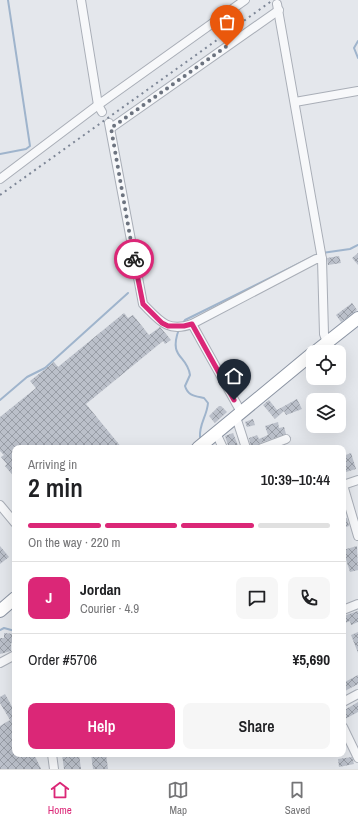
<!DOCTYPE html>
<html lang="en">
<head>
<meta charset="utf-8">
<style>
	:root { --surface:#fff; --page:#f6f6f6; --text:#202124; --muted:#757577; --line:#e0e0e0; --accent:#db2777 }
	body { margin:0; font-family:"Archivo Narrow",sans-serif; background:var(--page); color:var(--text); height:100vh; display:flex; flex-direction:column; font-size:15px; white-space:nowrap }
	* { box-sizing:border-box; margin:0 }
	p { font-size:13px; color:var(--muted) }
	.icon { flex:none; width:22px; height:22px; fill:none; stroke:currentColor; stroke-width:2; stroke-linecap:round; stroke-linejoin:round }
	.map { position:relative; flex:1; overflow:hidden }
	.details { position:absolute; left:12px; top:445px; width:334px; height:312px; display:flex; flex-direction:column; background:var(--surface); border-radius:8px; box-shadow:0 4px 16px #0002 }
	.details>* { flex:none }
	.fabs { position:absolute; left:306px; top:345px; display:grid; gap:8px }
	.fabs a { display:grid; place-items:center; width:40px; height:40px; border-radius:8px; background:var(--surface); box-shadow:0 4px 16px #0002; font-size:20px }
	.pin { position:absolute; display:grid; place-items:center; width:34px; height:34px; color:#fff; margin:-41px -17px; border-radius:50% 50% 50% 0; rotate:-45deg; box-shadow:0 0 4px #0007 }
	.pin .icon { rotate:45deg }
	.courier { position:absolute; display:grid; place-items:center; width:40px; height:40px; margin:-20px; border:3px solid #db2777; border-radius:50%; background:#fff; color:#222; box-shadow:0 1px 5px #0007 }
	.overview em { font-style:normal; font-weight:600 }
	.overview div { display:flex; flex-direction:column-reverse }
	.overview { display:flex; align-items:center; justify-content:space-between; height:68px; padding:0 16px }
	h1 { font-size:26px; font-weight:600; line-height:30px }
	.bar { display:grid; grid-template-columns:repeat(4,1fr); gap:6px 4px; align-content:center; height:48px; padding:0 16px }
	.bar i { height:5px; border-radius:3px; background:var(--line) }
	.bar .on { background:var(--accent) }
	.bar p { grid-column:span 4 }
	.line { display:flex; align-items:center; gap:10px; padding:0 16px; border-top:1px solid var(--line) }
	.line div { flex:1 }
	.round { display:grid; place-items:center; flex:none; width:42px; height:42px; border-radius:8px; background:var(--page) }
	.action { display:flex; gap:8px; margin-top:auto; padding:8px 16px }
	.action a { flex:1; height:46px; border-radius:8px; background:var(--accent); color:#fff; font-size:16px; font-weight:600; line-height:46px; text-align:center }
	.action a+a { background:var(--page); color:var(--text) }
	.menu { display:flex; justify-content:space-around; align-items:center; height:56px; border-top:1px solid var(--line); background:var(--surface); font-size:11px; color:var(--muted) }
	.menu a { display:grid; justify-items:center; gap:2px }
	.menu .on { color:var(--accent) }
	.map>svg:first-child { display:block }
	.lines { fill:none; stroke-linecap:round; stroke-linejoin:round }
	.stream { stroke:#9fb4cc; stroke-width:2 }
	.building { fill:url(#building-cross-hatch) }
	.minor-casing { stroke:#a9aeb7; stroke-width:10 }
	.highway-casing { stroke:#8b94a3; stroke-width:14 }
	.minor { stroke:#f7f8fa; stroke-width:8 }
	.highway { stroke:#fff; stroke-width:12 }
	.rail { stroke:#7d8696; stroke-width:2; stroke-dasharray:2 4; stroke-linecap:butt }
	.done { stroke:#6c737f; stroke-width:4; stroke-dasharray:0 7.2 }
	.route { stroke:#db2777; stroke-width:5 }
</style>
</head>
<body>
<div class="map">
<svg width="358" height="769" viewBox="0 0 358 769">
	<defs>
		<pattern id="building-cross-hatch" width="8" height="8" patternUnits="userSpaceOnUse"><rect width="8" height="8" fill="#bbc0ca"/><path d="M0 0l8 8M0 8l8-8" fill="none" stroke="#989da6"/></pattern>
	</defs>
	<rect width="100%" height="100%" fill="#e4e7ec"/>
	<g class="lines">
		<g class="stream">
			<polyline points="358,41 354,48 358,58"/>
			<polyline points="0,154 26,149 30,146 8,0"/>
			<polyline points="322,253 350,249 358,245"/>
			<polyline points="182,324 185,320 318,254"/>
			<path d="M179,329C168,359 187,354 190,375L185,386C188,396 195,396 204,398L208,403C207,416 199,424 200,437"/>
			<polyline points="0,400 27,377 45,368 128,293"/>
			<polyline points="0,630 4,628 15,631"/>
		</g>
	</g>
	<g class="building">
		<polygon points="358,253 358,265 352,258"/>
		<polygon points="339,256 341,263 328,265 327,258"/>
		<polygon points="352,303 357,310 341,322 336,315"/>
		<polygon points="124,313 128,318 133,315 149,335 160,327 171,340 165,344 163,341 86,404 122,448 15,448 15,478 5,466 7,464 1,457 4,455 0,451 0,417 36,388 30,381 54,362 58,367"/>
		<polygon points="297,399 302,409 286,415 284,411 275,419 263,405 269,400 277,410"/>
		<polygon points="219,406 221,406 227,412 215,423 209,416"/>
		<polygon points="253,419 255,425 247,427 245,422"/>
		<polygon points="278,422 279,428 284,427 286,434 260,443 257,448 251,448 249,438 257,435 259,439 268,435 265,426"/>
		<polygon points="233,433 239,448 229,448 225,436"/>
		<polygon points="351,453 356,469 346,472 345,468 343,468 343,456"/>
		<polygon points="347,518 349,526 343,528 343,519"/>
		<polygon points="0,546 9,557 0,564"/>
		<polygon points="357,546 358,570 350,572 343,550"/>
		<polygon points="358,611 358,622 351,625 350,621 343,624 343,616"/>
		<polygon points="358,632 358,653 351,635"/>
		<polygon points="4,633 15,634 15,644 11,643 11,651 0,654 0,638 4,638"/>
		<polygon points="358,675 358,684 343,692 343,683"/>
		<polygon points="5,694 15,712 15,754 34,754 41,769 0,769 0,726 10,720 0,703 0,697"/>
		<polygon points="358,702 358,712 345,719 343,711"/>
		<polygon points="62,754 79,754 81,769 64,769"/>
		<polygon points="91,754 106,754 108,769 93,769"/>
		<polygon points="352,757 354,764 339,767 338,759"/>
	</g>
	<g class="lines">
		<defs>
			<g id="minor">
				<polyline points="81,0 98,105 102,112"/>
				<polyline points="277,4 322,259 324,334 327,342"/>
				<polyline points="295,102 358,91"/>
				<path d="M109,123L143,304C159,320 167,333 192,324L316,259H322"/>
				<polyline points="111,128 279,10"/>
				<polyline points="0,179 98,105 245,0"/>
				<polyline points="192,324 241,412"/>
				<polyline points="236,417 246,448"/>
				<polyline points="216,433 223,448"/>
				<polyline points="262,448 286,439"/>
				<polyline points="343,485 358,536"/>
				<polyline points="343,485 358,480"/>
				<polyline points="0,505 15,523"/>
				<polyline points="343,610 358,604"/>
				<polyline points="0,663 15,655"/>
				<polyline points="343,702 358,694"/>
				<polyline points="343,727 358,758"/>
				<polyline points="52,754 54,769"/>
			</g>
			<g id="highway">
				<polyline points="315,352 358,318"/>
				<polyline points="198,448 313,353"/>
				<polyline points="0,611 15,598"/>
			</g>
		</defs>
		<use href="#minor" class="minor-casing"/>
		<use href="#highway" class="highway-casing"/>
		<use href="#minor" class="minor"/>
		<use href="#highway" class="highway"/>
		<polyline class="rail" points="0,195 273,0"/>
	</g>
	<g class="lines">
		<polyline class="done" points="134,259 111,128 227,46"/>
		<polyline class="route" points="134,259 143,304 162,323 168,326 184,326 192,324 234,400"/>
	</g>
</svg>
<div class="fabs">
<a><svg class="icon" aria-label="locate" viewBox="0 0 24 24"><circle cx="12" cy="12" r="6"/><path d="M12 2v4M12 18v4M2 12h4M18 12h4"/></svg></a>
<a><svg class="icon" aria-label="layers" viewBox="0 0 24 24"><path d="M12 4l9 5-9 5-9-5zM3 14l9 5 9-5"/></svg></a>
</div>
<div class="pin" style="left:227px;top:46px;background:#ea580c"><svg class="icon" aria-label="bag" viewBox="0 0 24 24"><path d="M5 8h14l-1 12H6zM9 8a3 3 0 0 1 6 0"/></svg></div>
<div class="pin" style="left:234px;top:400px;background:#1f2937"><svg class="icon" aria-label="home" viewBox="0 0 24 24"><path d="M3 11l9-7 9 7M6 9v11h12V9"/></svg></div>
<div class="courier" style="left:134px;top:259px"><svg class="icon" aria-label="bike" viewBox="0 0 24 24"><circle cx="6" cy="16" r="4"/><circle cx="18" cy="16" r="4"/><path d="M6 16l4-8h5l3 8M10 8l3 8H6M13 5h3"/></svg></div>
<section class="details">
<div class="overview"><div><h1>2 min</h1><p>Arriving in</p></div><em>10:39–10:44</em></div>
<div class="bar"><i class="on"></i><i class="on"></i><i class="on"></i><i></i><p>On the way · 220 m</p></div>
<div class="line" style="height:72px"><b class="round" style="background:var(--accent);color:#fff">J</b><div><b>Jordan</b><p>Courier · 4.9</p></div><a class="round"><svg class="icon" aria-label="chat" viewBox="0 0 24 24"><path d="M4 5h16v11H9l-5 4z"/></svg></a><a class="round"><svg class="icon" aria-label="phone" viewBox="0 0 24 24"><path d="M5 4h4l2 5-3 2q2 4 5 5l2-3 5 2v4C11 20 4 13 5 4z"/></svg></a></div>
<div class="line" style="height:52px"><div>Order #5706</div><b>¥5,690</b></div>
<div class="action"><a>Help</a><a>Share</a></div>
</section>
</div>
<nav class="menu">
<a class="on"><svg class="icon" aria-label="home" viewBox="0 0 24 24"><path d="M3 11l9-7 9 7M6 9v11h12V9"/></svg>Home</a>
<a><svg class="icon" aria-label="map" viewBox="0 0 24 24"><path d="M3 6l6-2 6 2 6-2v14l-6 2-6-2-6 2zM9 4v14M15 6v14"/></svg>Map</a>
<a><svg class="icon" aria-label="saved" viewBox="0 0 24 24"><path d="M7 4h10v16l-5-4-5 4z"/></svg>Saved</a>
</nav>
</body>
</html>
